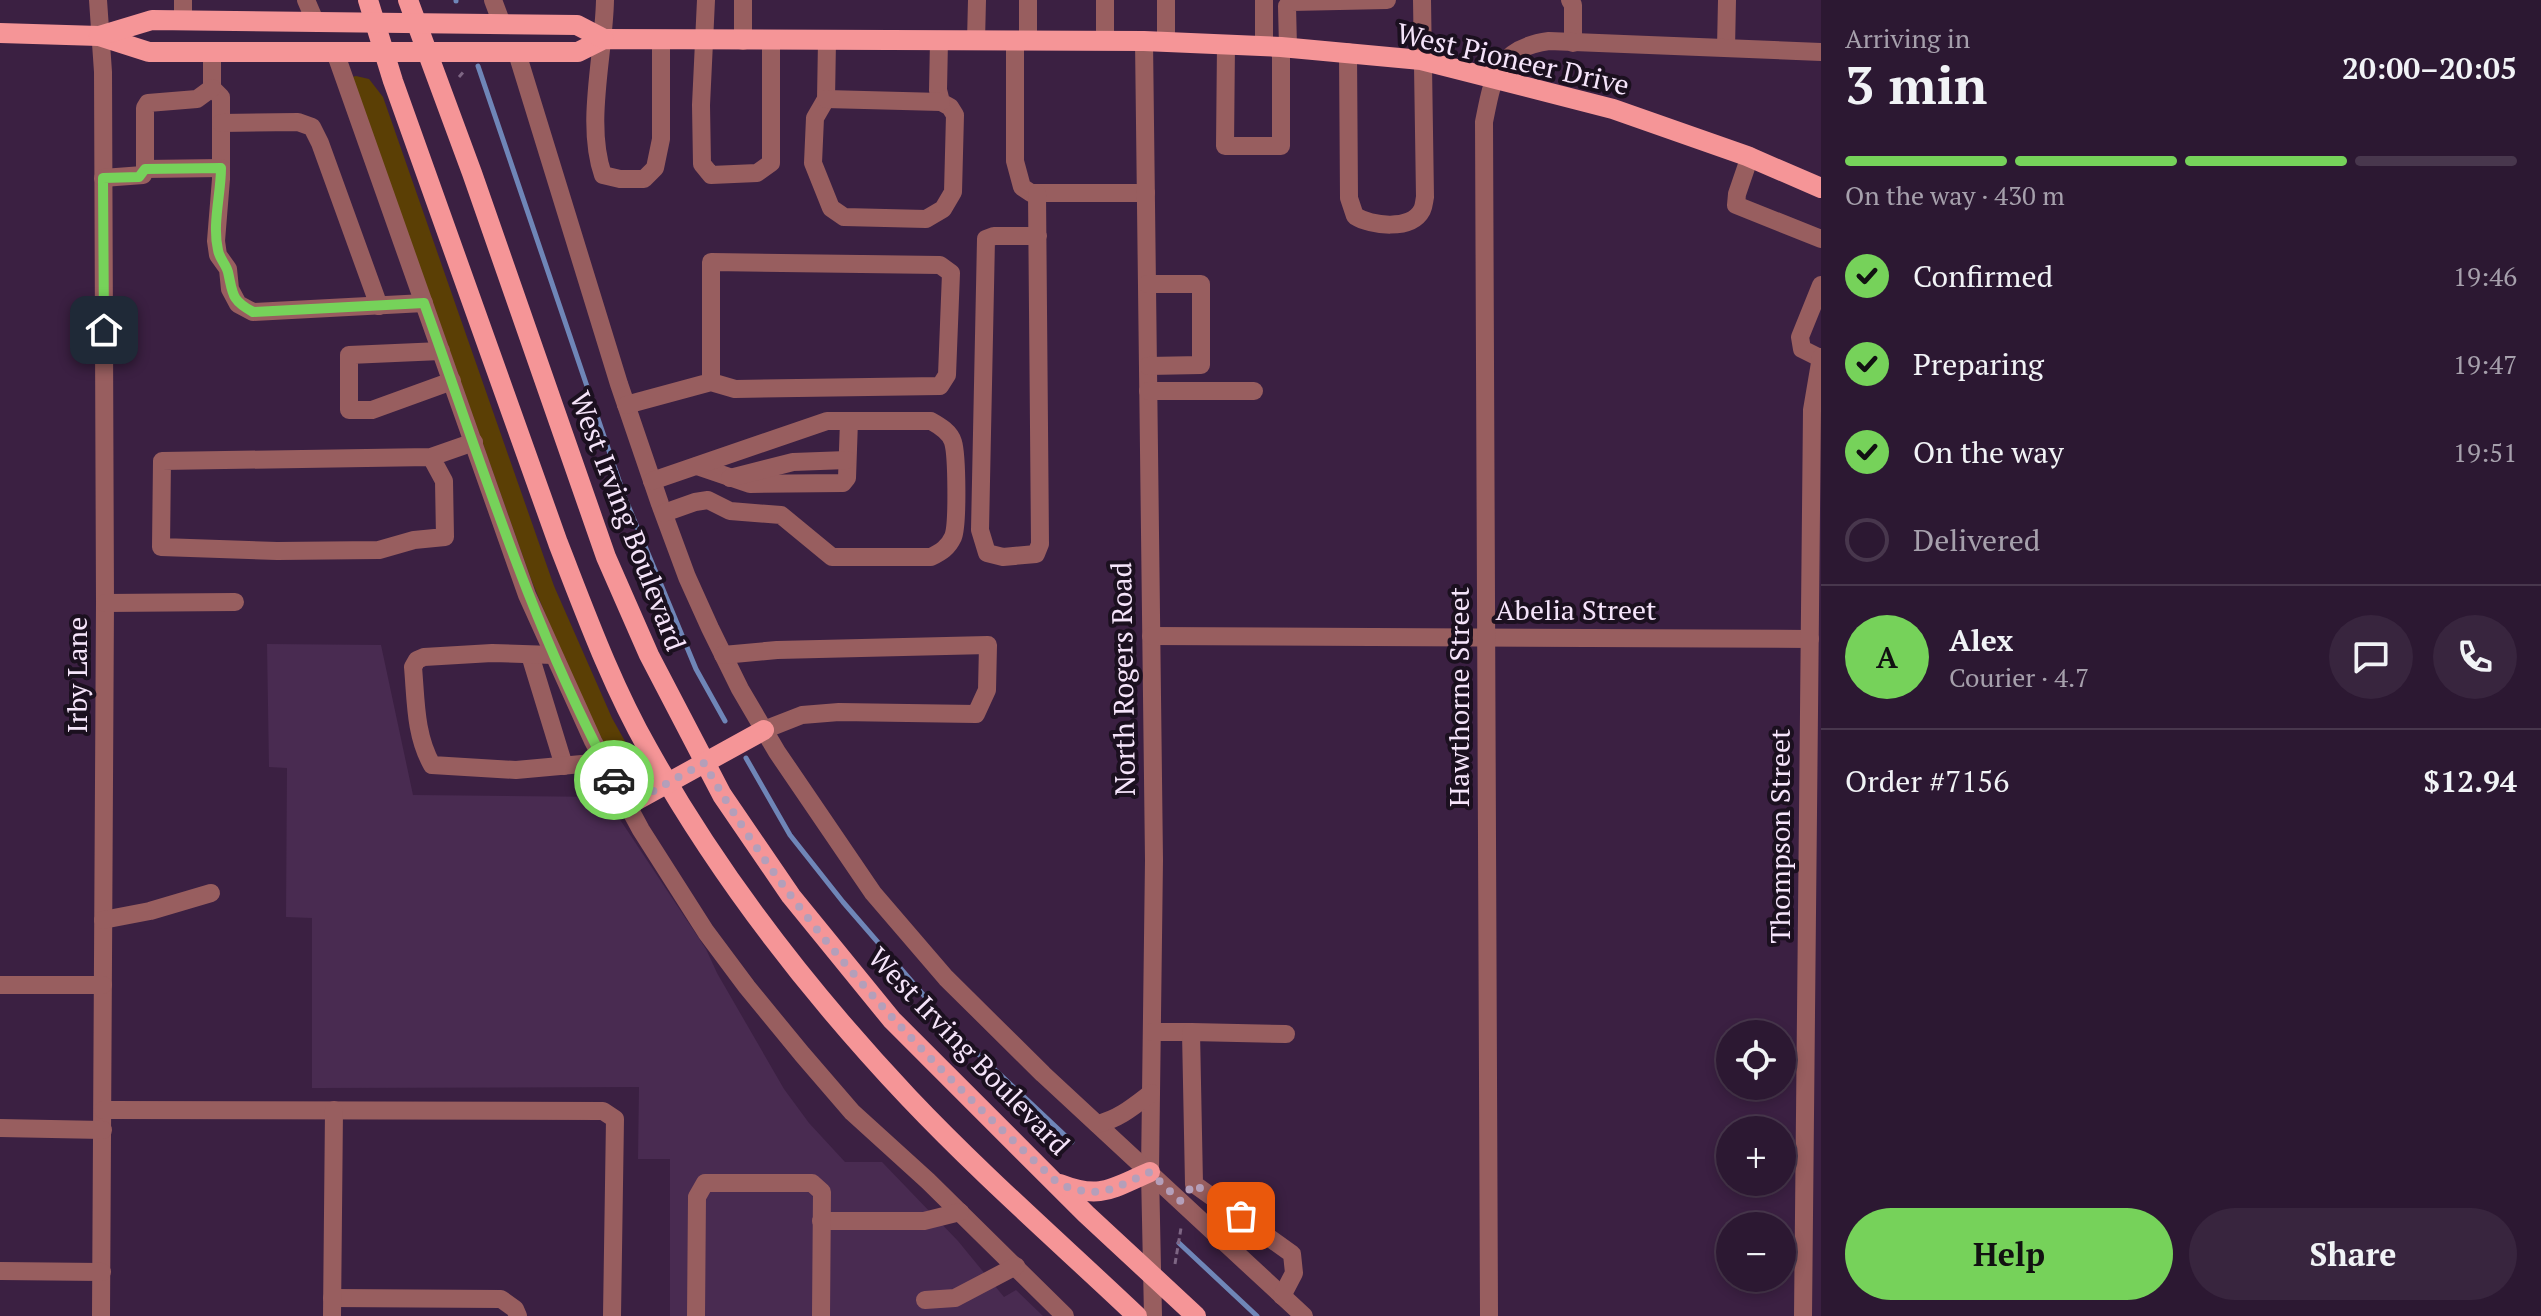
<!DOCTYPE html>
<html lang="en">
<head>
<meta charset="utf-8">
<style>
	:root { --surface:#2c1832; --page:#38253e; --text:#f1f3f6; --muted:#a6a0ac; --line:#48374d; --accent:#76d25a }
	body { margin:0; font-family:"PT Serif",serif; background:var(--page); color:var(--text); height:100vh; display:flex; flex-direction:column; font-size:30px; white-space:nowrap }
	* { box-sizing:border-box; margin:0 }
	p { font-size:26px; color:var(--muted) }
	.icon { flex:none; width:44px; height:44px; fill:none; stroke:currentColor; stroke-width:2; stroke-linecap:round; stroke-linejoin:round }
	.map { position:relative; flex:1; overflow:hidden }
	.drawer { display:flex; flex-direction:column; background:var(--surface); width:720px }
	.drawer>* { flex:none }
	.controls { position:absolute; left:1716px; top:1020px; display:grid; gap:16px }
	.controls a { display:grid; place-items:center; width:80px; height:80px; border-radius:50%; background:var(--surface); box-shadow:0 4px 12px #0003,0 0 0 2px var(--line); font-size:40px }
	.pin { position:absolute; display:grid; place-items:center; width:68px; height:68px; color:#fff; margin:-34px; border-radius:16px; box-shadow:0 4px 12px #0006 }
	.courier { position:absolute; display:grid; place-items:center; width:80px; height:80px; margin:-40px; border:6px solid #76d25a; border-radius:50%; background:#fff; color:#222; box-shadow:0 2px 10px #0007 }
	.overview em { font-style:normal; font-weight:700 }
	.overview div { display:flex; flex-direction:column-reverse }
	.overview { display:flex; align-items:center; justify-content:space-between; height:136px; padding:0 24px }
	h1 { font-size:52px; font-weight:700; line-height:60px }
	.bar { display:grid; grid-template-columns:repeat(4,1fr); gap:12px 8px; align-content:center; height:96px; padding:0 24px }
	.bar i { height:10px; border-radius:6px; background:var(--line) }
	.bar .selected { background:var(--accent) }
	.bar p { grid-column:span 4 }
	.line { display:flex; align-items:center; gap:20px; padding:0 24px; border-top:2px solid var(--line) }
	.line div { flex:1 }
	.round { display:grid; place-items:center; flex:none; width:84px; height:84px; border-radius:42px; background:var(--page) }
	ol { padding:0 24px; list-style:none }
	li { display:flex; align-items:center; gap:24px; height:88px }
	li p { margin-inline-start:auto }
	li .icon { padding:8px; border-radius:50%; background:var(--accent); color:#111; stroke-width:4 }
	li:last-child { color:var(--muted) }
	li i { width:44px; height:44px; border:4px solid var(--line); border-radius:50% }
	.action { display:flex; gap:16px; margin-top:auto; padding:16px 24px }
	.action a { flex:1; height:92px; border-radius:48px; background:var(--accent); color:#111; font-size:32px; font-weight:700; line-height:92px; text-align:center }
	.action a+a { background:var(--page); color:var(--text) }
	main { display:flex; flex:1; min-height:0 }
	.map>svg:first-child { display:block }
	.built { fill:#492b51 }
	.green { fill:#5b3f05 }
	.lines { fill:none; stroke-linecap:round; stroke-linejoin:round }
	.stream { stroke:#6f86b8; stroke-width:5 }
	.path { stroke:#7e6684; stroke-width:3; stroke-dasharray:6 4; stroke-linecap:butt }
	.minor { stroke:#985e5f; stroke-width:18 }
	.major { stroke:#f59597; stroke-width:20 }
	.done { stroke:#b49fba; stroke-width:8; stroke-dasharray:0 14.4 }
	.route { stroke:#76d25a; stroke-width:10 }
	.labels { text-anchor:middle; stroke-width:8; stroke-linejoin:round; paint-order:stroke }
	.street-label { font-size:28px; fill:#f5e4fa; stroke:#1b101f }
</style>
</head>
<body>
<main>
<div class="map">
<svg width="1821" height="1316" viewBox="0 0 1821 1316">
	<rect width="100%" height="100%" fill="#3b2042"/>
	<polygon class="built" points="267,644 381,645 413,795 605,797 706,949 717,973 784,1089 809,1123 845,1162 882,1162 958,1241 1004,1297 1016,1290 1043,1316 670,1316 670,1159 638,1159 639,1087 312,1088 312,918 286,917 287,768 269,767"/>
	<polygon class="green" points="356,76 369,79 383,97 554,586 612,718 640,768 638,778 631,783 623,781 571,677 531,579 352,77"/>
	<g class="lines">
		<g class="stream">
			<polyline points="456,0 456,1"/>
			<polyline points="478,66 625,498 696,669 725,721"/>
			<polyline points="746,758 790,835 843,902 959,1036 1072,1142"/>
			<polyline points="1179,1243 1257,1316"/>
		</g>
		<g class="path">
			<polyline points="459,77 465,70"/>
			<polyline points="1175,1264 1181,1228"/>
		</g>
		<g class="minor">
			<polyline points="98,0 103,72 105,603 101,1316"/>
			<polyline points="183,0 183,21"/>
			<polyline points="306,0 315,21"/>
			<polyline points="493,0 502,24"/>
			<path d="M605,0C604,55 585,124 603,175L620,179H644L655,168L661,139V40"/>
			<polyline points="706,0 701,105 702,164 711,175 757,173 771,163 771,41"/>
			<polyline points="743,0 743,41"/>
			<polyline points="1105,0 1105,41"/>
			<polyline points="1166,0 1166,42"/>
			<polyline points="1570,0 1573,5 1573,43"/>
			<polyline points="827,41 826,99 815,118 813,163 831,208 844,217 926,219 943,209 953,192 955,115 950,107 941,102 938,90 939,41"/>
			<polyline points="976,41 977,0"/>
			<polyline points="1015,41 1015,161 1022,187 1031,193 1146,193"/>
			<polyline points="1028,41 1028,0"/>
			<polyline points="1144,41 1154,860 1150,1172 1153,1316"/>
			<polyline points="1226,44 1225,146 1281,146 1281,47"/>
			<polyline points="1264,46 1264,0"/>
			<polyline points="1288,47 1287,6 1291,2 1387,0"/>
			<polyline points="1726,48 1727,0"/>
			<polyline points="212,52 212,88 221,97 221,179 216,241 218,255 228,269 230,289 238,304 253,312 424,303"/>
			<polyline points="335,52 527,595 593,741 641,830 706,932 747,987 802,1054 852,1112 928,1181 1065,1316"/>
			<path d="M1348,52L1349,198L1355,216C1371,226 1411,231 1422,210C1424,206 1424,202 1425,197L1422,0"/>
			<polyline points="517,53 619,384 660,504 687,577 710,628 740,689 777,752 873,893 946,978 1043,1074 1304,1316"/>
			<polyline points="826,99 941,102"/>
			<polyline points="221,123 298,122 312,127 320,143 379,306"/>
			<polyline points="1750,156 1737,194 1736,205 1821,239"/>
			<polyline points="145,169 221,168"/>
			<polyline points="103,178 143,175 145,169 145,108 148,103 197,99 212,88"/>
			<polyline points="1037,193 1040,544 1036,554 1003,557 987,553 980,530 986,239 994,236 1038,236"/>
			<polyline points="1147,284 1201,284 1201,365 1148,366"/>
			<polyline points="441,351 349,355 349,410 372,410 452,381"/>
			<polyline points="1820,358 1802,349 1800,337 1821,285"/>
			<polyline points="1148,391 1254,391"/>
			<polyline points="626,405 711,382 735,389 940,386 947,375 951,273 940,265 711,262 711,382"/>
			<polyline points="431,457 444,481 445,537 414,540 379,550 277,551 161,547 162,461 431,457 474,442"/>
			<polyline points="697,466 750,484 843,483 847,478 849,421"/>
			<polyline points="730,478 793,462 847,460"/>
			<path d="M652,481L827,421H931C940,426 950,432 953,442C957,455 958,525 953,537C948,548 941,552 931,557H832L781,515L730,511L708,500L695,502L664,513"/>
			<polyline points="105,603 235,602"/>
			<polyline points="1151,636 1810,639"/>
			<polyline points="530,655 564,766"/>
			<path d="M553,655L492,653L424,657L417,660L413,667C416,701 415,735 432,765L516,770L604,762"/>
			<polyline points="723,655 777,650 988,645 987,690 976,714 839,712 802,715 764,730"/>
			<polyline points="103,920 150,911 211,893"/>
			<polyline points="0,985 103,985"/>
			<polyline points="1152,1032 1191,1032"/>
			<polyline points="103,1110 603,1111 615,1119 612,1316"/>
			<path d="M1097,1124C1119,1119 1134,1106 1151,1093"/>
			<polyline points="0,1128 103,1130"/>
			<polyline points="821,1221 924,1221 960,1212"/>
			<polyline points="0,1271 102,1272"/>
			<polyline points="1282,1296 1294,1273 1292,1254 1194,1184 1191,1032 1286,1034"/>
			<polyline points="332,1298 501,1299 515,1309 518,1316"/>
			<polyline points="925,1300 955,1298 1016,1266"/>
			<polyline points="332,1316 334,1110"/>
			<polyline points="696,1316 697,1197 705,1183 812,1183 822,1192 821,1316"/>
			<path d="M1489,1316L1484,122C1493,77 1497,48 1549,41L1821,52"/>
			<polyline points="1803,1316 1812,410 1821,357"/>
		</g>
		<g class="major">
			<path d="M368,0L393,81L558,543C585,612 611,684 648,749C719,876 809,992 909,1098C981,1174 1061,1244 1137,1316"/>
			<polyline points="408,0 472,173 606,557 649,655 722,795 791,896 892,1020 1086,1214 1196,1316"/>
			<polyline points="0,33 99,36 149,52 578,52 604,39 1144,41 1281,47 1421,60 1613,109 1747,156 1821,188"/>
			<polyline points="99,36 152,20 577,25 604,39"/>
			<polyline points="628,805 764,730"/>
			<path d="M1060,1184C1101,1200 1112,1188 1150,1172"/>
		</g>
	</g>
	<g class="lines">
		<path class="done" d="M614,780L628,805L704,763C795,925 924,1058 1059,1184C1102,1200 1111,1189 1150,1172L1180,1201L1194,1184L1241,1216"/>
		<path class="route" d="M104,330L103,178L139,177L145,169L221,168C221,194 212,224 218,250C219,258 226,264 228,272C233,294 231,300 253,312L424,303C482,465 532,629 614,780"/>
	</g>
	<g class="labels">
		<g class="street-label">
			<text transform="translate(1513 59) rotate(13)" y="10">West Pioneer Drive</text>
			<text transform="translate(628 521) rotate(69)" y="10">West Irving Boulevard</text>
			<text x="1576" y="620">Abelia Street</text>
			<text transform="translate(77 675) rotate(-90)" y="10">Irby Lane</text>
			<text transform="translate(1123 679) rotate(-91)" y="10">North Rogers Road</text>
			<text transform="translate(1459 697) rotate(-90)" y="10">Hawthorne Street</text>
			<text transform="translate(1780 836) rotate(-90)" y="10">Thompson Street</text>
			<text transform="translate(969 1051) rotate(46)" y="10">West Irving Boulevard</text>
		</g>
	</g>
</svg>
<div class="controls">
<a><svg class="icon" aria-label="locate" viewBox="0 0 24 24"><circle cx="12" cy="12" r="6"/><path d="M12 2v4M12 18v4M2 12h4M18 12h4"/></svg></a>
<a>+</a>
<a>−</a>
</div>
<div class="pin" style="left:1241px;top:1216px;background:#ea580c"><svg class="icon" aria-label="bag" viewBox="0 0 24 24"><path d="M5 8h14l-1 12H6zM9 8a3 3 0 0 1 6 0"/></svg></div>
<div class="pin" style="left:104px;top:330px;background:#1f2937"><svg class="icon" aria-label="home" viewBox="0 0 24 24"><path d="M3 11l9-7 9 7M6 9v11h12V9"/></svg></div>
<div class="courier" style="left:614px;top:780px"><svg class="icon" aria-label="car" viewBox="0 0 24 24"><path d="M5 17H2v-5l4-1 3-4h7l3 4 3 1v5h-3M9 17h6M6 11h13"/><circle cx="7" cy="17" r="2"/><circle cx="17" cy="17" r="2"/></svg></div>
</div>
<section class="drawer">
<div class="overview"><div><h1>3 min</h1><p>Arriving in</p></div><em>20:00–20:05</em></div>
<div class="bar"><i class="selected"></i><i class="selected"></i><i class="selected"></i><i></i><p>On the way · 430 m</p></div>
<ol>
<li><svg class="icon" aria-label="check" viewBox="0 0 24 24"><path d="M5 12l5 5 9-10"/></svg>Confirmed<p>19:46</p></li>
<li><svg class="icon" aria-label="check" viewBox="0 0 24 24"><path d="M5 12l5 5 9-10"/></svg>Preparing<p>19:47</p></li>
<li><svg class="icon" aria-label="check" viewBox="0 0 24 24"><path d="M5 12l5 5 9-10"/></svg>On the way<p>19:51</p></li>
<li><i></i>Delivered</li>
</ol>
<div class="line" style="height:144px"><b class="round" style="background:var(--accent);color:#111">A</b><div><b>Alex</b><p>Courier · 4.7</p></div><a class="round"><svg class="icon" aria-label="chat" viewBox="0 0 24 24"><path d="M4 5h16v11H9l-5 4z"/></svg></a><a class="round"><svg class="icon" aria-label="phone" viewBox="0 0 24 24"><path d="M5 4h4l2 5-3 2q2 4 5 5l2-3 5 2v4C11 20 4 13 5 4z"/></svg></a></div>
<div class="line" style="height:104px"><div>Order #7156</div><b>$12.94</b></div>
<div class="action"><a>Help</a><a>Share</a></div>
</section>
</main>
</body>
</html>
